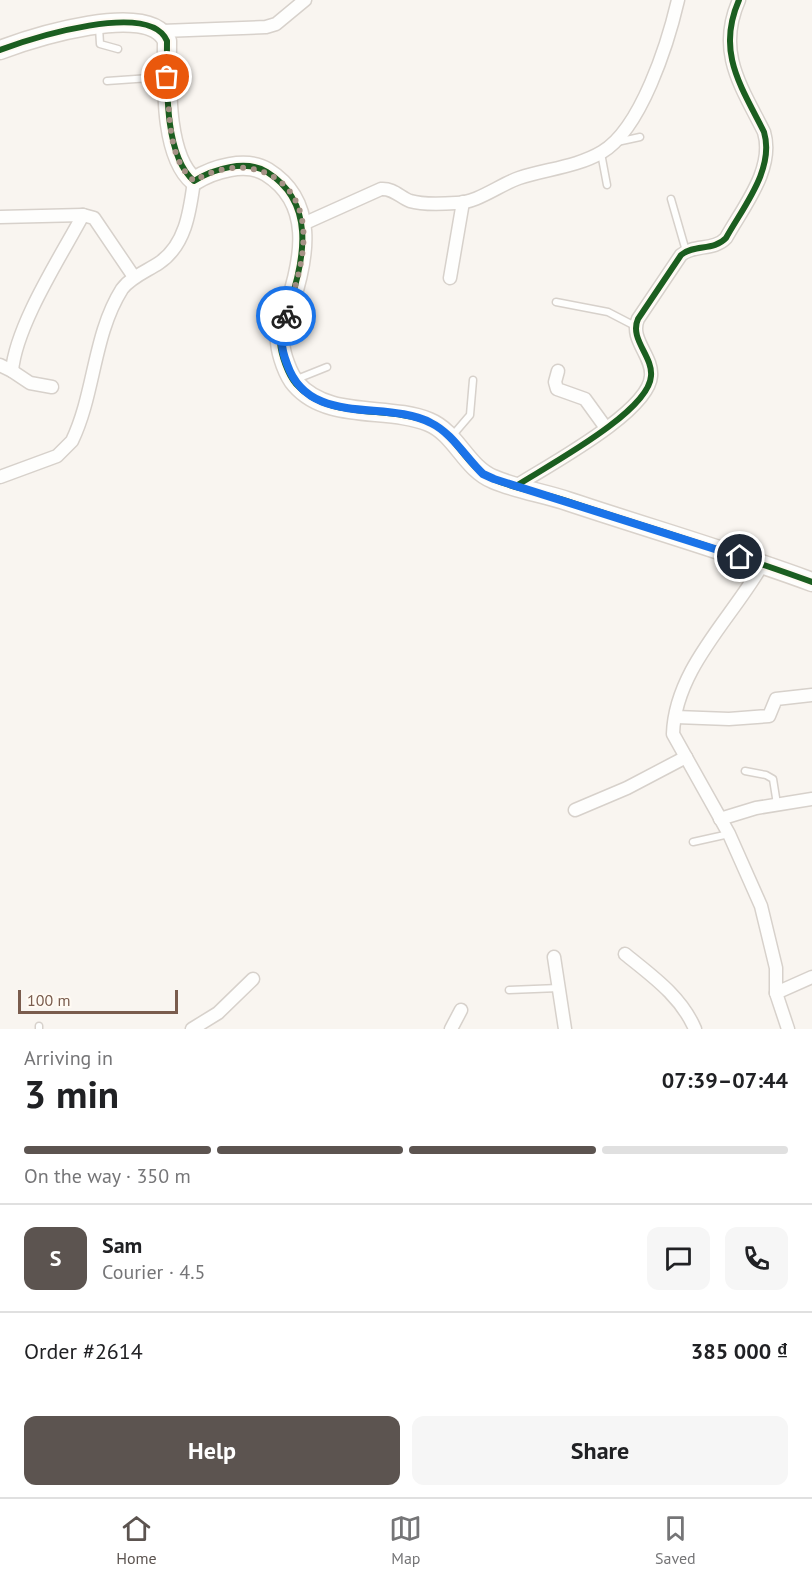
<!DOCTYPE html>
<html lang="en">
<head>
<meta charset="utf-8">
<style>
	:root { --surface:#fff; --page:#f6f6f6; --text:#202124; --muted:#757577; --line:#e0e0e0; --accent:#5c5450 }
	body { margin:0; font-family:"PT Sans",sans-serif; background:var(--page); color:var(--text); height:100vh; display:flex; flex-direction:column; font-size:22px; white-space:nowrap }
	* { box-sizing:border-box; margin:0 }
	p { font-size:20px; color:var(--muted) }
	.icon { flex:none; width:33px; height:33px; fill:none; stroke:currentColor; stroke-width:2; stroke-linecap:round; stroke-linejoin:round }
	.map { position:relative; height:1029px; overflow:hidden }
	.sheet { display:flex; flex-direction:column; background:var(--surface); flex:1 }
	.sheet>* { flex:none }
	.scale { position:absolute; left:18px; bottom:15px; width:160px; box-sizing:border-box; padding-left:6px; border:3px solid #7a5c4d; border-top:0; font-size:16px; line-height:21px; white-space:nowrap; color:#7a5c4d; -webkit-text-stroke:4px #fffaf3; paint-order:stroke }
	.pin { position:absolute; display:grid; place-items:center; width:51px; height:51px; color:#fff; margin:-26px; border:3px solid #fff; border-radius:50%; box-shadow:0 2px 6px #0007 }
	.courier { position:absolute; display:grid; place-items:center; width:60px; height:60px; margin:-30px; border:4px solid #1a73e8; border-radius:50%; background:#fff; color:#222; box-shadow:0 2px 8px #0007 }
	.summary em { font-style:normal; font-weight:700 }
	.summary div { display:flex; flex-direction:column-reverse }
	.summary { display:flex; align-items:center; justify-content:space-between; height:102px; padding:0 24px }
	h1 { font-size:39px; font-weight:700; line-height:45px }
	.bar { display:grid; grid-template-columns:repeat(4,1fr); gap:9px 6px; align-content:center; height:72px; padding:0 24px }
	.bar i { height:8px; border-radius:4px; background:var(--line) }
	.bar .current { background:var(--accent) }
	.bar p { grid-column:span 4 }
	.line { display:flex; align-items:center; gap:15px; padding:0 24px; border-top:2px solid var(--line) }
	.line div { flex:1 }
	.round { display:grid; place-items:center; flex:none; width:63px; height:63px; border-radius:12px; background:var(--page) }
	.primary-button { display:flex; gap:12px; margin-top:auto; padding:12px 24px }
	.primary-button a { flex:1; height:69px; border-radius:12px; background:var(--accent); color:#fff; font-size:24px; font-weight:700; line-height:69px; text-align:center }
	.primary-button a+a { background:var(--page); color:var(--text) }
	.menu { display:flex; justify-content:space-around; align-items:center; height:84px; border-top:2px solid var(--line); background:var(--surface); font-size:16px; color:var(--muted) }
	.menu a { display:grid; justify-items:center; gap:3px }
	.menu .current { color:var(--accent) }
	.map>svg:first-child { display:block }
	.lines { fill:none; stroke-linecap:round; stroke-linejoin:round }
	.lane-casing { stroke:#d7d1cb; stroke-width:9 }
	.street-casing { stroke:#d7d1cb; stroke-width:15 }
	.secondary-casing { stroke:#d9d2cb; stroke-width:21 }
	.lane { stroke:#fefefd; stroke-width:6 }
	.street { stroke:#fefefd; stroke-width:12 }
	.secondary { stroke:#fefefd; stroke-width:18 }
	.cycleway-casing { stroke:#fffaf3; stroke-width:10 }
	.cycleway { stroke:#1b5e20; stroke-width:6 }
	.done { stroke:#a69286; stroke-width:6; stroke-dasharray:0 10.8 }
	.route { stroke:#1a73e8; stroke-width:8 }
</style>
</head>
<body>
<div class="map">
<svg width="812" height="1029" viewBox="0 0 812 1029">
	<rect width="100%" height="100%" fill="#f9f5f0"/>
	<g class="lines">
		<defs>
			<g id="lane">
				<polyline points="99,27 100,44 118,49"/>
				<polyline points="107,81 164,77"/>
				<polyline points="617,142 640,137"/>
				<polyline points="601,153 607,185"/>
				<polyline points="671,199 686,251"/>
				<polyline points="556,302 608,312 635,326"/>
				<polyline points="297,379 327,367"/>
				<polyline points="452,436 470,415 473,380"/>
				<polyline points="745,771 766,775 773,779 777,804"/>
				<polyline points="693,842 729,834"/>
				<polyline points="509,990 559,988"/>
				<polyline points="39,1026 39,1029"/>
			</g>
			<g id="street">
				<polyline points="162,31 266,27 276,24 305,0"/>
				<polyline points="0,217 83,215 94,218 134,277"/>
				<path d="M303,224L381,189C393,188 400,197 410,201C423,205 442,204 456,203C477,203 499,185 519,178C546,169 577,167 602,152C641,129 668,43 678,0"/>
				<polyline points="450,278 463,202"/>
				<path d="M0,365L12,371C16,325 61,256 83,215"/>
				<polyline points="12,371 30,383 52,387"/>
				<polyline points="558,371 555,382 557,389 585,399 606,428"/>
				<path d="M0,477L57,456L72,441C95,393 93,335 122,289C131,277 147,271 159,263C186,245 190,210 194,181"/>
				<path d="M516,486C547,466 649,412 651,376C653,356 629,339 638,319L681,255C694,244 714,251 726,238C743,207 775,169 764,132C741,86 716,52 739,0"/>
				<path d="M762,565C732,618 675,669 673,734L729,834L761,906L776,968V993L788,1029"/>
				<polyline points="676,717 729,719 769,716 776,699 812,695"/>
				<polyline points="575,810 627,788 686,757"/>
				<polyline points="720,819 756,808 812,799"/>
				<path d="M625,954C652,976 681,996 695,1029"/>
				<polyline points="554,957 565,1029"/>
				<polyline points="776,993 812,977"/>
				<polyline points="192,1029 218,1013 253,979"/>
				<polyline points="451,1029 461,1010"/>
			</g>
			<path id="secondary" d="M0,50C32,38 150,0 167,41C167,79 163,155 194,181C213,169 246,159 267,172C315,202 305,257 290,303C287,315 279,330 280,342C281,355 288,375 296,384C328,421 388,405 429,422C456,433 466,468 493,479C516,489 543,493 567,501C648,528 731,552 812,582"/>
		</defs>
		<use href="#lane" class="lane-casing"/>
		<use href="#street" class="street-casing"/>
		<use href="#secondary" class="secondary-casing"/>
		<use href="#lane" class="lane"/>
		<use href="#street" class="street"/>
		<use href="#secondary" class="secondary"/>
		<defs>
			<g id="cycleway">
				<path d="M0,50C32,38 150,0 167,41C167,79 163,155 194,181C213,169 246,159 267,172C315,202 305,257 290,303C287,315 279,330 280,342C281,355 288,375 296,384C328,421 388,405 429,422C456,433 466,468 493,479C516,489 543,493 567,501C648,528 731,552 812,582"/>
				<path d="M516,486C547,466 649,412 651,376C653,356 629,339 638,319L681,255C694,244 714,251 726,238C743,207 775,169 764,132C741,86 716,52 739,0"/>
			</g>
		</defs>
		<use href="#cycleway" class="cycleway-casing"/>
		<use href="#cycleway" class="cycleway"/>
	</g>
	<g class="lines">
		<path class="done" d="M167,77C170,109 166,158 194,181C238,154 296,168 303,226C306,257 295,287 286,316"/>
		<path class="route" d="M286,316C280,335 280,346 287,364C309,428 386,399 431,423C452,433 466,458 483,474L494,479L740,557"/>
	</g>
</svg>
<div class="scale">100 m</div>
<div class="pin" style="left:167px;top:77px;background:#ea580c"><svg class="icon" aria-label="bag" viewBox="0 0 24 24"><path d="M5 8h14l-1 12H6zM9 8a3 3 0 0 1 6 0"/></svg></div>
<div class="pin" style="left:740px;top:557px;background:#1f2937"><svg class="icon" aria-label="home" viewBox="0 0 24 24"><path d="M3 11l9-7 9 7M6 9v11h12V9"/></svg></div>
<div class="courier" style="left:286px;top:316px"><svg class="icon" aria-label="bike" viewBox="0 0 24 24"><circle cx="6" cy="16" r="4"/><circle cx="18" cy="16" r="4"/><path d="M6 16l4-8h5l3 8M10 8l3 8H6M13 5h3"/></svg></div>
</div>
<section class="sheet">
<div class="summary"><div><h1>3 min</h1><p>Arriving in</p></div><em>07:39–07:44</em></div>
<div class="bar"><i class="current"></i><i class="current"></i><i class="current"></i><i></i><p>On the way · 350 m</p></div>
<div class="line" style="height:108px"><b class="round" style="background:var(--accent);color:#fff">S</b><div><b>Sam</b><p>Courier · 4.5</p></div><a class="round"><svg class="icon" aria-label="chat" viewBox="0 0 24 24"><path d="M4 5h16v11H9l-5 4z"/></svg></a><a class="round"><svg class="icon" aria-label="phone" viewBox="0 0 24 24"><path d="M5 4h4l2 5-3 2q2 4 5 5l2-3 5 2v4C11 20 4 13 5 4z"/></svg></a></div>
<div class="line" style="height:78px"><div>Order #2614</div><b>385 000 ₫</b></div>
<div class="primary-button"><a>Help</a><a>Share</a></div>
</section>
<nav class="menu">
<a class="current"><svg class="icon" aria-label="home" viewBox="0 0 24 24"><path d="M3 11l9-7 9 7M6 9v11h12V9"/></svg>Home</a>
<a><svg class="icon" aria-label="map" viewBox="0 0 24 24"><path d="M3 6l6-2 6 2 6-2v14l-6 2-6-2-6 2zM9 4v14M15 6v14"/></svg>Map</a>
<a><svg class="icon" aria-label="saved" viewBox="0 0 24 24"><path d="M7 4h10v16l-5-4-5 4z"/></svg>Saved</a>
</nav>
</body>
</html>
